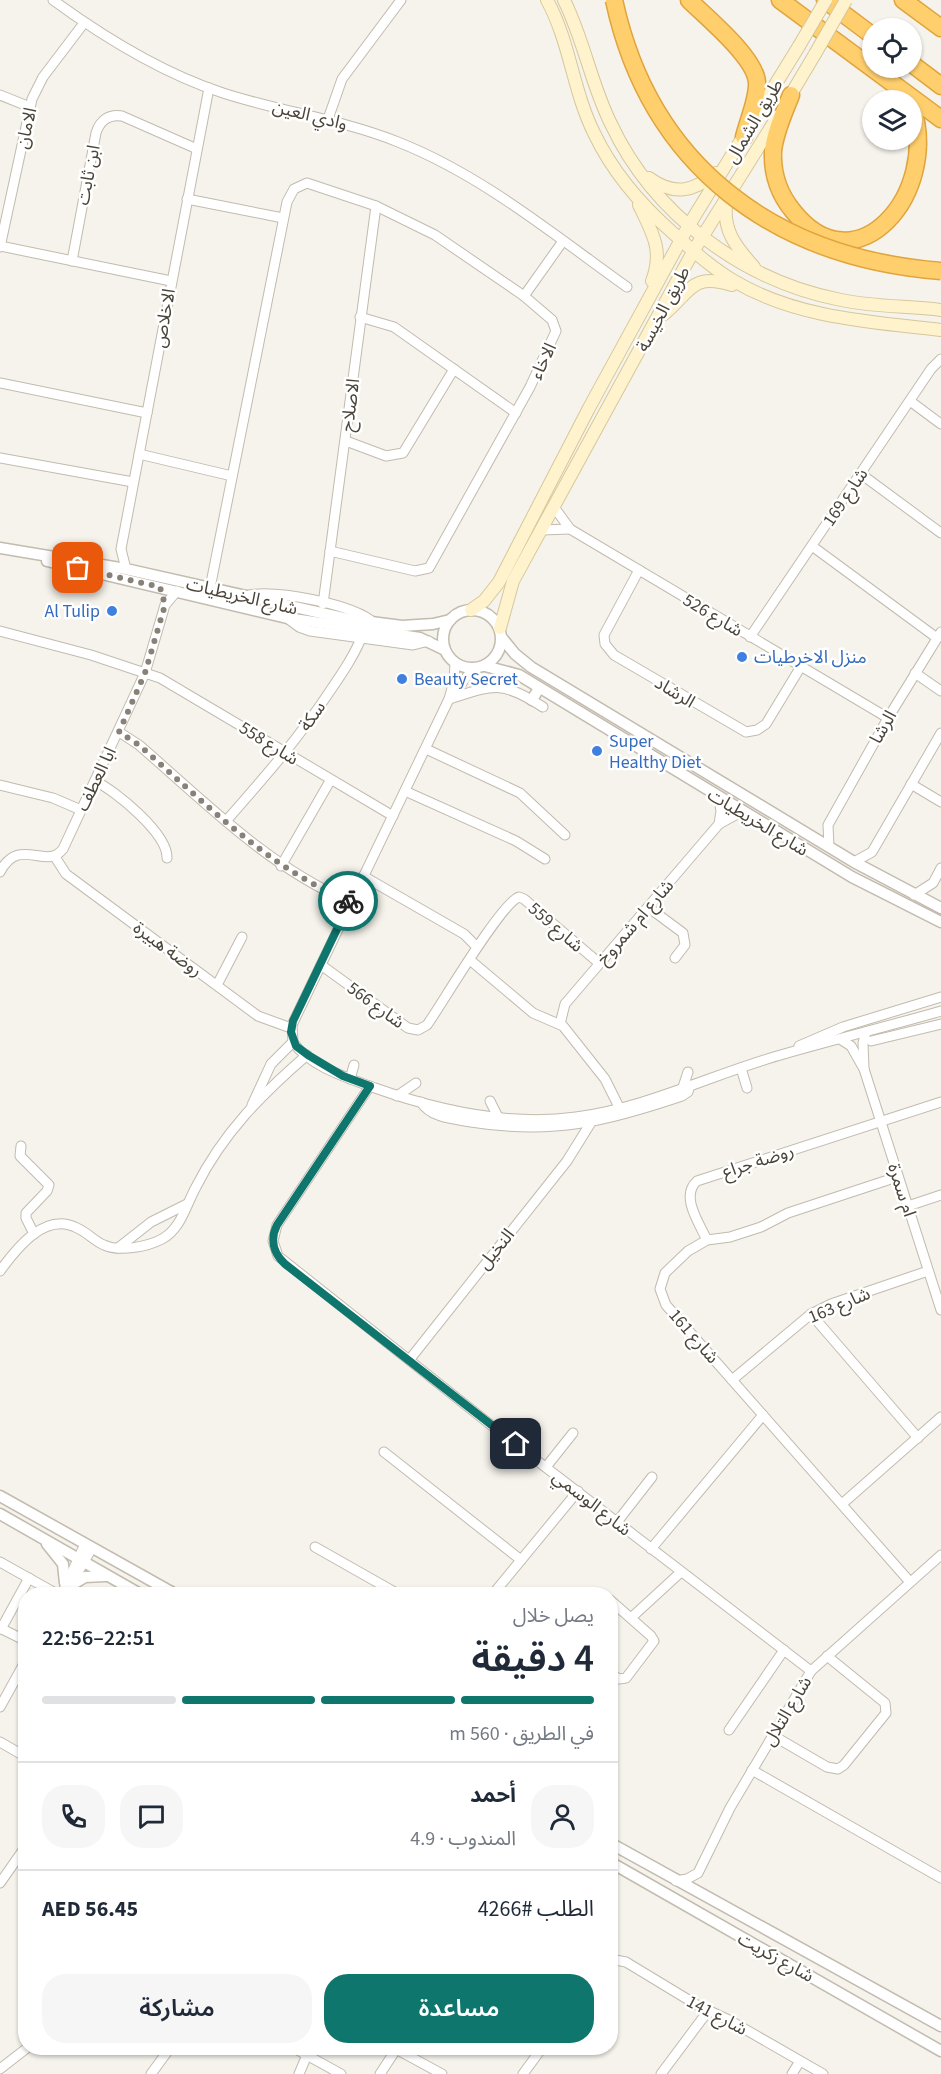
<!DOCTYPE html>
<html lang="ar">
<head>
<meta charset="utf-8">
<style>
	:root { --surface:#fff; --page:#f6f6f7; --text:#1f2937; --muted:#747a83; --line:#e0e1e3; --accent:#0f766e }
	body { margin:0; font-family:"Source Sans 3","Noto Sans Arabic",sans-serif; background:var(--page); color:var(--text); direction:rtl; height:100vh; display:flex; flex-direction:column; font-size:22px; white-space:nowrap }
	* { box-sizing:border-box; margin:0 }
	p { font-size:20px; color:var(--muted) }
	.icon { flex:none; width:33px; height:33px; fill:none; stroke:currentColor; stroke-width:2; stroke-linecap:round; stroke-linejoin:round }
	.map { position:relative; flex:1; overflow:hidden; direction:ltr }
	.drawer { position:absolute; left:18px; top:1587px; width:600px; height:468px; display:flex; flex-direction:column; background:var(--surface); border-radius:24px; box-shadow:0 2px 4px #0004; direction:rtl }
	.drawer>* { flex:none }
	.tools { position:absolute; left:862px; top:18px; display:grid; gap:12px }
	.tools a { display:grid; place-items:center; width:60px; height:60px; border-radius:50%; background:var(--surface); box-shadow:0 2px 4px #0004; font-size:30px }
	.pin { position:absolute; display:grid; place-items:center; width:51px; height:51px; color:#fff; margin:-26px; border-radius:12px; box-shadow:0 3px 9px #0006 }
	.courier { position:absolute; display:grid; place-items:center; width:60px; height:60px; margin:-30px; border:4px solid #0f766e; border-radius:50%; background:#fff; color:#222; box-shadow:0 2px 8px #0007 }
	.summary em { font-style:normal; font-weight:600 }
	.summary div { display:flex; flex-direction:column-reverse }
	.summary { display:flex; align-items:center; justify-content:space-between; height:102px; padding:0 24px }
	h1 { font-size:39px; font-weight:600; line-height:45px }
	.bar { display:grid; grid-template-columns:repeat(4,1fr); gap:9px 6px; align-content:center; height:72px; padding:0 24px }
	.bar i { height:8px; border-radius:4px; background:var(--line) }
	.bar .active { background:var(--accent) }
	.bar p { grid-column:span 4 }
	.line { display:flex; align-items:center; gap:15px; padding:0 24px; border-top:2px solid var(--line) }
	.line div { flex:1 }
	.round { display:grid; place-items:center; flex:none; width:63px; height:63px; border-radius:24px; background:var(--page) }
	.primary-button { display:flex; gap:12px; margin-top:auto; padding:12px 24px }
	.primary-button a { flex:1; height:69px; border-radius:24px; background:var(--accent); color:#fff; font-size:24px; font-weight:600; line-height:69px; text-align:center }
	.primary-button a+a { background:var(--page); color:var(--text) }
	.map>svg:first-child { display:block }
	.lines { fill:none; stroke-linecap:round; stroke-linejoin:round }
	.minor-casing { stroke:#c2bbae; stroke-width:11 }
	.tertiary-casing { stroke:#c2bbae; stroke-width:13 }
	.secondary-casing { stroke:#d6c79b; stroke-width:14 }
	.motorway-casing { stroke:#e0a43c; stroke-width:19 }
	.minor { stroke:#fff; stroke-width:9 }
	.tertiary { stroke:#fff; stroke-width:10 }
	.secondary { stroke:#fff3cd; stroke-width:12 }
	.motorway { stroke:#ffcf6e; stroke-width:16 }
	.secondary-bridge-casing { stroke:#d6c79b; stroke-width:14; stroke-linecap:butt }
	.motorway-bridge-casing { stroke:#e0a43c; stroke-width:19; stroke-linecap:butt }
	.secondary-bridge { stroke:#fff3cd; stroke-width:12 }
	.motorway-bridge { stroke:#ffcf6e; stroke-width:16 }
	.done { stroke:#878178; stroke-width:6; stroke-dasharray:0 10.8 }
	.route { stroke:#0f766e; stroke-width:8 }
	.shop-dot { fill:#3f7fe0; stroke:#fff; stroke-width:2 }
	.labels { text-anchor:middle; stroke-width:5; stroke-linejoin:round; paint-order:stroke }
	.street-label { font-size:18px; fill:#4b4439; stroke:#fff }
	.shop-label { font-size:18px; fill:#366cbe; stroke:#fff; text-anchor:start }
</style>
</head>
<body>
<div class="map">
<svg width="941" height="2074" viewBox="0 0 941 2074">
	<rect width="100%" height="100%" fill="#f6f3ec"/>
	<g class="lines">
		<defs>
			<g id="minor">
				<path d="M53,0C105,38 162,73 223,93C281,112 341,119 398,142C482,175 554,235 627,287"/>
				<polyline points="0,95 30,107"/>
				<polyline points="328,119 342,79 401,0"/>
				<polyline points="187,199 283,218"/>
				<polyline points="0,246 171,281"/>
				<polyline points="0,247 32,99 43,77 84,23"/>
				<path d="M72,261L96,133C100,120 109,114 122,116L197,149"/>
				<polyline points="524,296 563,241"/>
				<polyline points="360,317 394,327 516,413"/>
				<polyline points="0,383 147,413"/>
				<polyline points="910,401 941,424"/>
				<polyline points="346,441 386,456 403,453 454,369"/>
				<polyline points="139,454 232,476"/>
				<polyline points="0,458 133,482"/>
				<polyline points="861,474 941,533"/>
				<polyline points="554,507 570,529 888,718"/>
				<polyline points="542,530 570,529"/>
				<polyline points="812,546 937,638"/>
				<polyline points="126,569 121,549 209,88"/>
				<polyline points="639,570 604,635 605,644 614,655 746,732 757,730 766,724 800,668"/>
				<path d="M249,595C277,590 353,604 374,623"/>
				<polyline points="208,598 287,202 294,189 307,183 376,206 435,235 524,296 552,320 556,331 530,387 429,568 415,571 330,551"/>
				<polyline points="323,604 376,206"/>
				<polyline points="287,618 299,627 310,631 413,645 429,641"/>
				<polyline points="0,631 91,655 160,678 393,816"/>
				<polyline points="750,637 931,369 941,359"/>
				<path d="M455,663L454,681L449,699L292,1025L293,1042C310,1067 348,1078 375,1088C437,1110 510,1126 576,1117C647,1108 715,1073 784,1054C836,1039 889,1026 941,1011"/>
				<polyline points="915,673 941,691"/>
				<polyline points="452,695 474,668"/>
				<path d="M449,699C494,685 501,680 543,707"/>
				<path d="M119,732L139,745C206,803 267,866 350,902"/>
				<polyline points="426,749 520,793 565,835"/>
				<path d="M95,781C116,791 168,834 167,858"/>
				<polyline points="911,784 941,802"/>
				<polyline points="0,785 53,798 81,810"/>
				<polyline points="405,791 516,841 545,859"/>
				<polyline points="719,798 721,811 719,824"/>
				<path d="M226,821C263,779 299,738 330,691C343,672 356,653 364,631"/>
				<polyline points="829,847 828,825 888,718 941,632"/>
				<polyline points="55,857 66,874 258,1016 291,1028"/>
				<polyline points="854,862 872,852 941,733"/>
				<polyline points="281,866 330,781"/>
				<path d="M0,872C19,835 46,871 63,849L145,673L165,605L177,591"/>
				<polyline points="363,876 464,934 477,947"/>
				<polyline points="914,895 933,883 941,868"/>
				<polyline points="648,907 683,933 685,945 675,958"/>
				<polyline points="470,960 533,1013 563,1026 605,1079 619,1107"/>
				<path d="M321,965L408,1028L418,1030L427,1025C442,1004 501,903 519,897L524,899L599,963"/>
				<polyline points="217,985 242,937"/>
				<polyline points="560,1024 565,1004 719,824 741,812"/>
				<polyline points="840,1039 851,1046 864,1069 941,1310"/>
				<polyline points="871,1041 941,1024"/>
				<polyline points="799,1046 843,1027 941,997"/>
				<polyline points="741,1068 747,1088"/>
				<polyline points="864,1069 863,1043 866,1032"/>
				<polyline points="350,1079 354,1065"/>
				<polyline points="370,1086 277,1225 273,1241 278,1256 501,1433 811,1671"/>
				<polyline points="683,1087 688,1072"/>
				<polyline points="397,1096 416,1083"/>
				<polyline points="490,1101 498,1117"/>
				<path d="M421,1102C431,1118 454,1119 471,1122C553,1135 605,1122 682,1096L688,1092L690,1085"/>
				<polyline points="252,1105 271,1064 293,1042"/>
				<polyline points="21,1146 20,1156 49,1185 47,1191 26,1213 26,1218 34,1234"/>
				<polyline points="897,1177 788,1213 761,1227 730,1237 707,1240 688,1251 665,1273 660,1289 666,1305 910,1582"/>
				<polyline points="908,1206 941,1195"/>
				<path d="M707,1240C699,1223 680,1196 697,1181L941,1102"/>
				<polyline points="118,1248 151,1222 187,1204"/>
				<path d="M0,1271C16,1249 45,1211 77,1228C87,1232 94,1241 104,1245C119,1252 147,1247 162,1239C181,1229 186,1205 196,1187C223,1133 262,1094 307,1055"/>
				<polyline points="811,1314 918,1438"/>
				<polyline points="410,1359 567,1161 590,1124"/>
				<polyline points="732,1380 811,1314 831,1304 928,1271"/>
				<polyline points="384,1452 521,1560"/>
				<polyline points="546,1467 573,1433"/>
				<polyline points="842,1504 941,1417"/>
				<polyline points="617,1522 652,1477"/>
				<polyline points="315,1547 398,1594"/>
				<polyline points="651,1549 763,1415"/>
				<polyline points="0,1562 57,1594"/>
				<polyline points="70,1586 92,1548"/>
				<polyline points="62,1594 85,1544"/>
				<polyline points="493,1594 578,1491"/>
				<polyline points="610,1600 651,1636 654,1641 626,1678 619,1679 610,1673"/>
				<polyline points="632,1617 681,1572"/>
				<polyline points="0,1628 26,1641"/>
				<polyline points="1,1629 29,1578"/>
				<polyline points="0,1707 26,1660"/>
				<polyline points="729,1730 784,1650"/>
				<polyline points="772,1735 827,1767 838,1769 844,1765 886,1713 885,1703 827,1656"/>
				<polyline points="0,1742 26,1757"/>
				<polyline points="752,1770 941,1878"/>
				<polyline points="676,1881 687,1879 698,1873 730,1808 811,1671 941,1555"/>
				<polyline points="0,1883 26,1846"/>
				<polyline points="610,1959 626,1962 697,2005 729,2020 823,2074"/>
				<polyline points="294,2048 341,2074"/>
				<polyline points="396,2049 442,2074"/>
				<polyline points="0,2069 27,2048"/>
				<polyline points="151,2074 170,2048"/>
				<polyline points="299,2074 307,2055"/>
				<polyline points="380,2074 397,2048"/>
				<polyline points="523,2074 542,2048"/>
				<polyline points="661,2074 708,2011"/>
				<polyline points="792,2074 800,2061"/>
			</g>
			<g id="tertiary">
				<polyline points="0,548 126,569 348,619 402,626 433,624 450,620"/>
				<polyline points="47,561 287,618 420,638 445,650"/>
				<circle cx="472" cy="639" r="29"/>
				<polyline points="502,638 515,654 531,667 854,862 941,908"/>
				<polyline points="485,666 519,675 852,877 941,922"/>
				<polyline points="532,700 539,688"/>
				<polyline points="0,1496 175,1594"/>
				<polyline points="0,1514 140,1594"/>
				<polyline points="47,1544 63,1564 65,1583"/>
				<polyline points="70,1586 85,1577 106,1576"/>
				<polyline points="610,1843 941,2026"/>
				<polyline points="610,1862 941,2051"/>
			</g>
			<g id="secondary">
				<path d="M547,0C570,42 573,91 594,133C612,171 641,205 673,233C692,250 712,268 734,281C796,318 871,322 941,330"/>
				<path d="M564,0C584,40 591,84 611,124C654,215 743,281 841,300C874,307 908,306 941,310"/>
				<polyline points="787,101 815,54"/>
				<path d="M649,178C674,196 693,192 716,173"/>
				<path d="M727,200C721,229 736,247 754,267"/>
				<path d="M639,205C652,232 664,250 652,281"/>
				<path d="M664,314C691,292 691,272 732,285"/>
				<polyline points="471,610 484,601 499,582 589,408 689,225 799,46"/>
				<polyline points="500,628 513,581 694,250 778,116"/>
			</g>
			<g id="motorway">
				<path d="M689,0C707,18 755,57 757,82C758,99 748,120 744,137"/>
				<polyline points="780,0 941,119"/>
				<polyline points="825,0 873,36"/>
				<polyline points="903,0 941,28"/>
				<polyline points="912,64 941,86"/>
				<path d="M791,95C784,113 775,132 773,151C772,173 779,194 793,211C856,291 941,193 912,106"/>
			</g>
		</defs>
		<use href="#minor" class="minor-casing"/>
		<use href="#tertiary" class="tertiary-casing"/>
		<use href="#secondary" class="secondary-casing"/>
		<use href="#motorway" class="motorway-casing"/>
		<use href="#minor" class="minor"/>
		<use href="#tertiary" class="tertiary"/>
		<use href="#secondary" class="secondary"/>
		<use href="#motorway" class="motorway"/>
		<defs>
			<g id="secondary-bridge">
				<polyline points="799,46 826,0"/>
				<polyline points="815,54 846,0"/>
			</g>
			<path id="motorway-bridge" d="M614,0C650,167 775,258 941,271"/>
		</defs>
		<use href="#secondary-bridge" class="secondary-bridge-casing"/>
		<use href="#motorway-bridge" class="motorway-bridge-casing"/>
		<use href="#secondary-bridge" class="secondary-bridge"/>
		<use href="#motorway-bridge" class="motorway-bridge"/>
	</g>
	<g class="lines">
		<path class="done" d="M78,568L160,587L165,605L145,673L119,732L139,745C205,803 266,866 348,901"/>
		<path class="route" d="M348,901L350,902L293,1021L291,1032L296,1046L308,1055L343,1076L370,1086L277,1225C270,1239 273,1253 285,1264L516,1444"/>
	</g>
	<g class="shop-dot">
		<circle cx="112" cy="611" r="6"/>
		<circle cx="742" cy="657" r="6"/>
		<circle cx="402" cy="679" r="6"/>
		<circle cx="597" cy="751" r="6"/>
	</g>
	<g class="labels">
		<g class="street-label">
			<text transform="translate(310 115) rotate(14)" y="6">وادي العين</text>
			<text transform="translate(754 121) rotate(-59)" y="6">طريق الشمال</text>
			<text transform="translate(26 128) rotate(-77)" y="6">الامان</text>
			<text transform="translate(88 175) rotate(-79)" y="6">ابن ثابت</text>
			<text transform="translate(663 309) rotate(-62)" y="6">طريق الخيسة</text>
			<text transform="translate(164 318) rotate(-80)" y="6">الاخلاص</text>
			<text transform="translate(543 361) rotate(-64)" y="6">الاخاء</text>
			<text transform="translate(350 405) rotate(-83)" y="6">الاصلاح</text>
			<text transform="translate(845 497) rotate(-56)" y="6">شارع 169</text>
			<text transform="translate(242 596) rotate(13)" y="6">شارع الخريطيات</text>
			<text transform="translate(713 615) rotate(31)" y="6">شارع 526</text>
			<text transform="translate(675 692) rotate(31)" y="6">الرشاد</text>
			<text transform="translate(312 716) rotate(-55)" y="6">سكة</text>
			<text transform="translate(883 727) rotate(-60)" y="6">الرشا</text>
			<text transform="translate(269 743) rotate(32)" y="6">شارع 558</text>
			<text transform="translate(96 779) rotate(-64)" y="6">ابا العطف</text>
			<text transform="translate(758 822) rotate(31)" y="6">شارع الخريطيات</text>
			<text transform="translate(635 922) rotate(-49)" y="6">شارع ام شمروخ</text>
			<text transform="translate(556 927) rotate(41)" y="6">شارع 559</text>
			<text transform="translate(168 949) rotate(36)" y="6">روضة هبيرة</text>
			<text transform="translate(376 1005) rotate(36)" y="6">شارع 566</text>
			<text transform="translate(758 1161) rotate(-18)" y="6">روضة جراع</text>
			<text transform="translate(902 1190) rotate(72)" y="6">ام سمرة</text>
			<text transform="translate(496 1249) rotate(-51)" y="6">النخيل</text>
			<text transform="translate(839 1305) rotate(-23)" y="6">شارع 163</text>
			<text transform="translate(694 1336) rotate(49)" y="6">شارع 161</text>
			<text transform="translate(592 1503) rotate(38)" y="6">شارع الوسمي</text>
			<text transform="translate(787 1711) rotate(-59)" y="6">شارع التلال</text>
			<text transform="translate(776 1957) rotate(29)" y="6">شارع زكريت</text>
			<text transform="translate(717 2015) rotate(28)" y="6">شارع 141</text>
		</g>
		<g class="shop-label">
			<text x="100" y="617" text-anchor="end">Al Tulip</text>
			<text x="754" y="663">منزل الاخرطيات</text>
			<text x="414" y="685">Beauty Secret</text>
			<text x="609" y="747">Super<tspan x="609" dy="21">Healthy Diet</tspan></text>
		</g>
	</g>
</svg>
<div class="tools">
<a><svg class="icon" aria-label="locate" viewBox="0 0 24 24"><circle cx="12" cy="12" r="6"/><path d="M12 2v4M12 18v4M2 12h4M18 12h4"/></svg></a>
<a><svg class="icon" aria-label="layers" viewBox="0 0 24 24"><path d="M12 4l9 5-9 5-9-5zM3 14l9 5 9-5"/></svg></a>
</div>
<div class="pin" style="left:78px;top:568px;background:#ea580c"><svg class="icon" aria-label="bag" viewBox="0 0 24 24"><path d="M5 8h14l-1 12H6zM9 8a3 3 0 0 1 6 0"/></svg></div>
<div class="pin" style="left:516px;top:1444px;background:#1f2937"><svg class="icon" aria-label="home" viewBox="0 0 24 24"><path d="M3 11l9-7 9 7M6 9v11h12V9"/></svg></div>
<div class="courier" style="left:348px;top:901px"><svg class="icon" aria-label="bike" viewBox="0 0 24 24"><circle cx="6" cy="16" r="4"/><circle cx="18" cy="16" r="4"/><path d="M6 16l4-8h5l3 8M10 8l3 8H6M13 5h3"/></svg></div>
<section class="drawer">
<div class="summary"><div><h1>4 دقيقة</h1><p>يصل خلال</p></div><em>22:51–22:56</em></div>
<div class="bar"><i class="active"></i><i class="active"></i><i class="active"></i><i></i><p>في الطريق · 560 m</p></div>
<div class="line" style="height:108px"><a class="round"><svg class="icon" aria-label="person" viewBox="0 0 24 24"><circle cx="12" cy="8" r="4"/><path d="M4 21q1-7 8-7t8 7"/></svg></a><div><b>أحمد</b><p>المندوب · 4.9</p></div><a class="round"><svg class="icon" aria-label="chat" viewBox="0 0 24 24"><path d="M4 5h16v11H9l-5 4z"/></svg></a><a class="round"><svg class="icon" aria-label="phone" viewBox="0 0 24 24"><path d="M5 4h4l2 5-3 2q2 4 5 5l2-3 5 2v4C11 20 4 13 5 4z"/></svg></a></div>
<div class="line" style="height:78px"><div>الطلب #4266</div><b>AED 56.45</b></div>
<div class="primary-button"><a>مساعدة</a><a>مشاركة</a></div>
</section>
</div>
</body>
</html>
